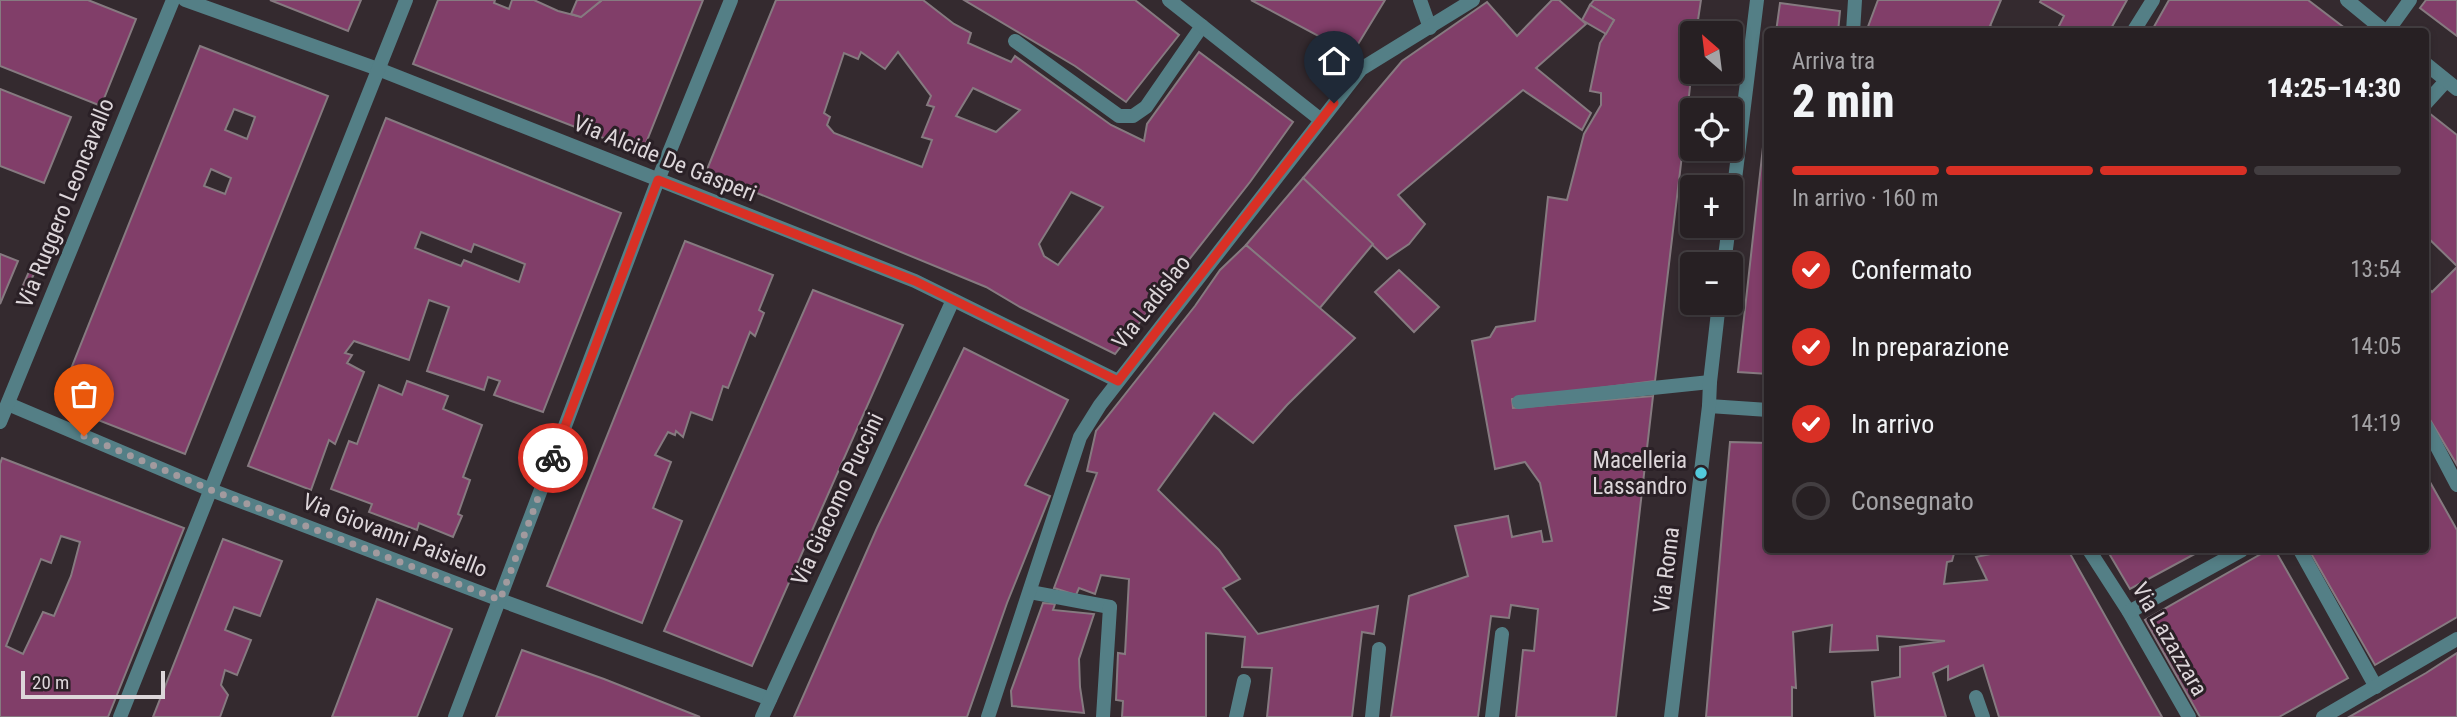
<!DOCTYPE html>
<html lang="it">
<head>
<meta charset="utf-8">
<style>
	:root { --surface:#272023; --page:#332d30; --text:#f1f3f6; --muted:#a4a3a6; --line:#433e41; --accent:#d93025 }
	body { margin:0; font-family:"Roboto Condensed",sans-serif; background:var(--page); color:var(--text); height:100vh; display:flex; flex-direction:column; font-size:26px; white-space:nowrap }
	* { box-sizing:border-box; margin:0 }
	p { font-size:23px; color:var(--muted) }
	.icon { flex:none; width:38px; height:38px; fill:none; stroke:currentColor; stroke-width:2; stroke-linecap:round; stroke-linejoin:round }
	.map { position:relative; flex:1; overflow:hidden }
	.sheet { position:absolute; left:1764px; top:28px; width:665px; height:525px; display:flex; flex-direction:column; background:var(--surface); border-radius:7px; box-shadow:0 4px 10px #0003,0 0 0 2px var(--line) }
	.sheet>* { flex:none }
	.needle { width:46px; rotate:332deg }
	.tools { position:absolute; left:1680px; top:21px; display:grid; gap:14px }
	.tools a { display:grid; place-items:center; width:63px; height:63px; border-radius:7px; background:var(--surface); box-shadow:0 4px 10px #0003,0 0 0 2px var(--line); font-size:35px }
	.scale { position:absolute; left:21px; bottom:18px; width:144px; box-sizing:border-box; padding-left:7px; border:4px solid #ddd6da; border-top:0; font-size:19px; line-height:24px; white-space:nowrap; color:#ddd6da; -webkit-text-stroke:5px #2a2026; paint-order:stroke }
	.pin { position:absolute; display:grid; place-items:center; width:60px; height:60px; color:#fff; margin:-72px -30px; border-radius:50% 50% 50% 0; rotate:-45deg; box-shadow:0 0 7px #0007 }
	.pin .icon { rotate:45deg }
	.courier { position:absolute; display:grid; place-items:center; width:70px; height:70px; margin:-35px; border:5px solid #d93025; border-radius:50%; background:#fff; color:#222; box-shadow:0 2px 9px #0007 }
	.summary em { font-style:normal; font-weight:800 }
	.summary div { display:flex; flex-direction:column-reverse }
	.summary { display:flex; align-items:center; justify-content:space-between; height:119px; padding:0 28px }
	h1 { font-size:46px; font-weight:800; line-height:52px }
	.bar { display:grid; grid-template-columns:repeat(4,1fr); gap:10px 7px; align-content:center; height:84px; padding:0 28px }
	.bar i { height:9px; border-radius:5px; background:var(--line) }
	.bar .current { background:var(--accent) }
	.bar p { grid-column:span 4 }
	ol { padding:0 28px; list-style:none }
	li { display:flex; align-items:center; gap:21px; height:77px }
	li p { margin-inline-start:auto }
	li .icon { padding:7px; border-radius:50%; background:var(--accent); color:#fff; stroke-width:4 }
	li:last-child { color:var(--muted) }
	li i { width:38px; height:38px; border:4px solid var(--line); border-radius:50% }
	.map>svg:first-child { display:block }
	.building { fill:#813e69; stroke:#867a80; stroke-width:2; fill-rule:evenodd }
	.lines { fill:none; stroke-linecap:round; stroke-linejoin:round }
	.pedestrian { stroke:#547f86; stroke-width:14 }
	.minor { stroke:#547f86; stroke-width:14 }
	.done { stroke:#a29a9e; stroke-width:7; stroke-dasharray:0 12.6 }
	.route { stroke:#d93025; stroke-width:9 }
	.poi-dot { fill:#53cadc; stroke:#2a2026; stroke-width:2.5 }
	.labels { text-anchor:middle; stroke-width:6; stroke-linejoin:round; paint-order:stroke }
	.street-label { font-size:23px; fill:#ddd6da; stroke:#2a2026 }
	.poi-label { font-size:23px; fill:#ddd6da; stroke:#2a2026; text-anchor:end }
</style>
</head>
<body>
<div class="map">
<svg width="2457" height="717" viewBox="0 0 2457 717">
	<rect width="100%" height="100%" fill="#342a2f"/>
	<g class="building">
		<polygon points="0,0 88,0 136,19 101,106 0,66"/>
		<polygon points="270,0 361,0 348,31"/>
		<polygon points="438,0 495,0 494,3 509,9 512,0 534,0 558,11 581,17 602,0 703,0 642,153 413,64"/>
		<polygon points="577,0 602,0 581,17 571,14"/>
		<path d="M776,0H923L954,24L971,33L968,43L1011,62L1015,56L1111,125L1144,141L1147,124L1199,52L1293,122L1250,182L1115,354L1020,307L986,287L706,172ZM861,52L885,69L898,52L931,96L927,105L934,107L922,137L932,140L922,167L834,133L827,125L830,117L824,113L844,53L858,59ZM973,88L1020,110L996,132L956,116ZM1071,192L1103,207L1058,265L1044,256L1039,244Z"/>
		<polygon points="964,0 1135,0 1179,35 1126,102 1075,66"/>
		<polygon points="1251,0 1385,0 1352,54"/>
		<polygon points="1552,0 1559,0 1586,24 1536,68 1591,113 1582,130 1523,90 1398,195 1425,224 1409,244 1387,259 1303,178 1402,61 1487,2 1517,36"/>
		<polygon points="1594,0 1701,0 1696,33 1692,33 1692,68 1688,105 1655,381 1512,399 1513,408 1653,396 1616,717 1516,717 1523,650 1534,651 1538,609 1511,605 1509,618 1491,616 1478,717 1391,717 1409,596 1468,576 1455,526 1508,516 1512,537 1541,531 1543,542 1552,541 1540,483 1525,462 1495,469 1472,341 1490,337 1496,327 1535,321 1548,197 1567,200 1584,134 1601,105 1601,93 1590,91 1600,43 1614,20 1590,5"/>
		<polygon points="1878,0 2001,0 1990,26 2003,32 1866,32"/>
		<polygon points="2041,0 2127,0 2109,32 2056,32 2064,16 2040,2"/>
		<polygon points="2169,0 2308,0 2350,32 2151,32"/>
		<polygon points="2426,0 2457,0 2457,36 2420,8"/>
		<polygon points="1780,3 1840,11 1838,32 1776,32"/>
		<polygon points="1590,5 1614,20 1606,34 1582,20"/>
		<path d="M200,46L328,96L185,454L57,404ZM234,109L255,117L247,139L225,130ZM211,169L231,178L225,194L204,186Z"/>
		<polygon points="0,89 71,117 44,183 0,166"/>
		<polygon points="1768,102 1768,374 1738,372"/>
		<polygon points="2429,113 2457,135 2457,266 2426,236 2426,117"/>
		<path d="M386,118L621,213L543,412L494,395L500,381L488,377L484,390L427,371L449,307L429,300L409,360L354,341L345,353L352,355L347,363L364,372L335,444L329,440L311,490L248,466ZM421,232L471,252L474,244L525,264L519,282L464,260L461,266L415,248Z"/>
		<polygon points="1303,178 1373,244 1319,309 1246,245"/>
		<polygon points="685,241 773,275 759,310 764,313 755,336 750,332 728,388 723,386 712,420 691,412 683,437 676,431 675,435 668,432 655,455 671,462 653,508 682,521 642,623 547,586"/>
		<polygon points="1246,245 1355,338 1287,405 1253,443 1214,413 1158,490 1219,550 1240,579 1223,588 1258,634 1378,606 1374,634 1362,632 1352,717 1267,717 1272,668 1242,667 1245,637 1206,633 1206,717 1122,717 1123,701 1116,700 1118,653 1125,654 1129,579 1101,575 1095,594 1079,588 1076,595 1054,588 1097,473 1087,471 1096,431 1195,306 1220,270"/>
		<polygon points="0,254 18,261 0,304"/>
		<polygon points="31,267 35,269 35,272 24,294 20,292"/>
		<polygon points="2457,267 2457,465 2426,413 2426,286 2432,292"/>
		<polygon points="1399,270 1439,307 1414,332 1375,292"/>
		<polygon points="813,290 903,325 752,666 664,631"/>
		<polygon points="964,348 1068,400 1025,485 1050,496 1007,603 967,717 794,717 877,528"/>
		<polygon points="407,381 448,396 443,409 482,425 463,477 470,480 458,514 462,516 453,537 419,523 417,530 369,512 372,504 331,489 349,441 357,444 379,385 402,395"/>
		<polygon points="1730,442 1768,443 1768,550 1771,550 1771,553 1829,553 1829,550 1955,550 1952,561 1947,562 1944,584 1987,580 1976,557 2010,550 2068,550 2162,717 1999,717 1983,665 1948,680 1948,666 1933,673 1946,717 1875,717 1872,682 1900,677 1900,647 1945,641 1877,636 1878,650 1830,652 1832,625 1793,632 1796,688 1792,687 1792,717 1706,717"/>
		<path d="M2,458L184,528L108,717H0V464ZM61,536L80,542L71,576L54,616L43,612L23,654L6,646L41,559L51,563Z"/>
		<polygon points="2426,475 2457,530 2457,617 2375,665 2309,550 2426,550"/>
		<polygon points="223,539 282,561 260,616 234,607 225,630 251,640 237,675 225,670 221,685 228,695 220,717 153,717"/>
		<polygon points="2107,550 2202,550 2130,589"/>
		<polygon points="2268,550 2275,550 2348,678 2279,717 2200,717 2145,620"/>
		<polygon points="377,599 452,629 417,717 332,717"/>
		<polygon points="1043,603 1055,604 1053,610 1094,614 1079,659 1080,687 1084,713 1012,706 1011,691"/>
		<polygon points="522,650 604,679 700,717 496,717"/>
		<polygon points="2457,653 2457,717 2349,717 2426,673"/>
	</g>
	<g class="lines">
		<g class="pedestrian">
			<polyline points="1420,0 1430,28"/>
			<polyline points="1853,32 1855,0"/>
			<polyline points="2133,32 2153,0"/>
			<polyline points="1015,41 1119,116 1133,116 1146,107 1202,26"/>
			<polyline points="2426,103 2446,81"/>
			<polyline points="1519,402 1710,382"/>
			<polyline points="1709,406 1768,410"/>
			<polyline points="1030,592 1110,607"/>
		</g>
		<g class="minor">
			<polyline points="185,0 378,69 915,281 1118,381"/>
			<polyline points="1169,0 1321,120"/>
			<polyline points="2347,0 2386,32"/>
			<polyline points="2387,32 2410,0"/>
			<polyline points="2426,64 2457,89"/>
			<polyline points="1731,212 1757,0"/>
			<polyline points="1724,264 1729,226"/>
			<polyline points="8,404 211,490 500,600 770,699"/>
			<polyline points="0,422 173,0"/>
			<polyline points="2426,426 2457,485"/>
			<polyline points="2089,550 2129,612 2189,717"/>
			<polyline points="2300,550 2376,687"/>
			<polyline points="2129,612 2242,550"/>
			<polyline points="1976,697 1983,717"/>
			<polyline points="120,717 406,0"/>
			<polyline points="455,717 658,180 731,0"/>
			<polyline points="762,717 953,300"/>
			<polyline points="988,717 1080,437 1100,405 1361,69 1473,0"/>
			<polyline points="1103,717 1110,607"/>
			<polyline points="1236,717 1244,681"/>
			<polyline points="1372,717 1379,649"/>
			<polyline points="1492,717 1502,634"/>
			<polyline points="1671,717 1709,406 1710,382 1719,303"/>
			<polyline points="2323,717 2457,639"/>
		</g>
	</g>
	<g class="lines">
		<polyline class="done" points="84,436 211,490 500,600 553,458"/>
		<polyline class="route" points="553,458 658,180 915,281 1118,381 1334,103"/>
	</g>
	<circle class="poi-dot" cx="1701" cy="473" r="7"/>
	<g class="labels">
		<g class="street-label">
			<text transform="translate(665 158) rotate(22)" y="8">Via Alcide De Gasperi</text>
			<text transform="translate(65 203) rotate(-68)" y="8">Via Ruggero Leoncavallo</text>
			<text transform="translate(1151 302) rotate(-52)" y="8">Via Ladislao</text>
			<text transform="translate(837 499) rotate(-65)" y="8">Via Giacomo Puccini</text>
			<text transform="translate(395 535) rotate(21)" y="8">Via Giovanni Paisiello</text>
			<text transform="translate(1666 570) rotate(-83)" y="8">Via Roma</text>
			<text transform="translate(2170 639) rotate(60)" y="8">Via Lazazzara</text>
		</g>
		<g class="poi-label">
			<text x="1687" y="468">Macelleria<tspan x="1687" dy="26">Lassandro</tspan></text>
		</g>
	</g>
</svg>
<div class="tools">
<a><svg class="needle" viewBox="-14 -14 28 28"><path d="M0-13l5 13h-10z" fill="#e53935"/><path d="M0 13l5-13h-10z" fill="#a4a3a6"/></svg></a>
<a><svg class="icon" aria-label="locate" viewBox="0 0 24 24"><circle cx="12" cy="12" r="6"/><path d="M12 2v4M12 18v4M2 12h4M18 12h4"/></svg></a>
<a>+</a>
<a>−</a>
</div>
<div class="scale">20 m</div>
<div class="pin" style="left:84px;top:436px;background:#ea580c"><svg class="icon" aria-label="bag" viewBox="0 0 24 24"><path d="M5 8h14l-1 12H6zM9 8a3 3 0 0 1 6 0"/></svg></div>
<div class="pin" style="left:1334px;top:103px;background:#1f2937"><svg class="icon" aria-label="home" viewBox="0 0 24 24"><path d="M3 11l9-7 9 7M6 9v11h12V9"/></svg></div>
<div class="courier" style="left:553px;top:458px"><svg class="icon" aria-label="bike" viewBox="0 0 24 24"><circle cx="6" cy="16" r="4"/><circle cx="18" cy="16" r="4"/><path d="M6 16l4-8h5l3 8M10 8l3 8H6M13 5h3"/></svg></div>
<section class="sheet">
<div class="summary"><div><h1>2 min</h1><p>Arriva tra</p></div><em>14:25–14:30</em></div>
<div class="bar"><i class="current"></i><i class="current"></i><i class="current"></i><i></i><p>In arrivo · 160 m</p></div>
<ol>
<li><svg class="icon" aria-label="check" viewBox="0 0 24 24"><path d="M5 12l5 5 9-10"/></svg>Confermato<p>13:54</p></li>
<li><svg class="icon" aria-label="check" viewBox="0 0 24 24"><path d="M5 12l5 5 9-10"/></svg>In preparazione<p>14:05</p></li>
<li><svg class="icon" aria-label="check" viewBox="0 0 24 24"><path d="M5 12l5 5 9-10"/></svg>In arrivo<p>14:19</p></li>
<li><i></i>Consegnato</li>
</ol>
</section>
</div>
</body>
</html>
